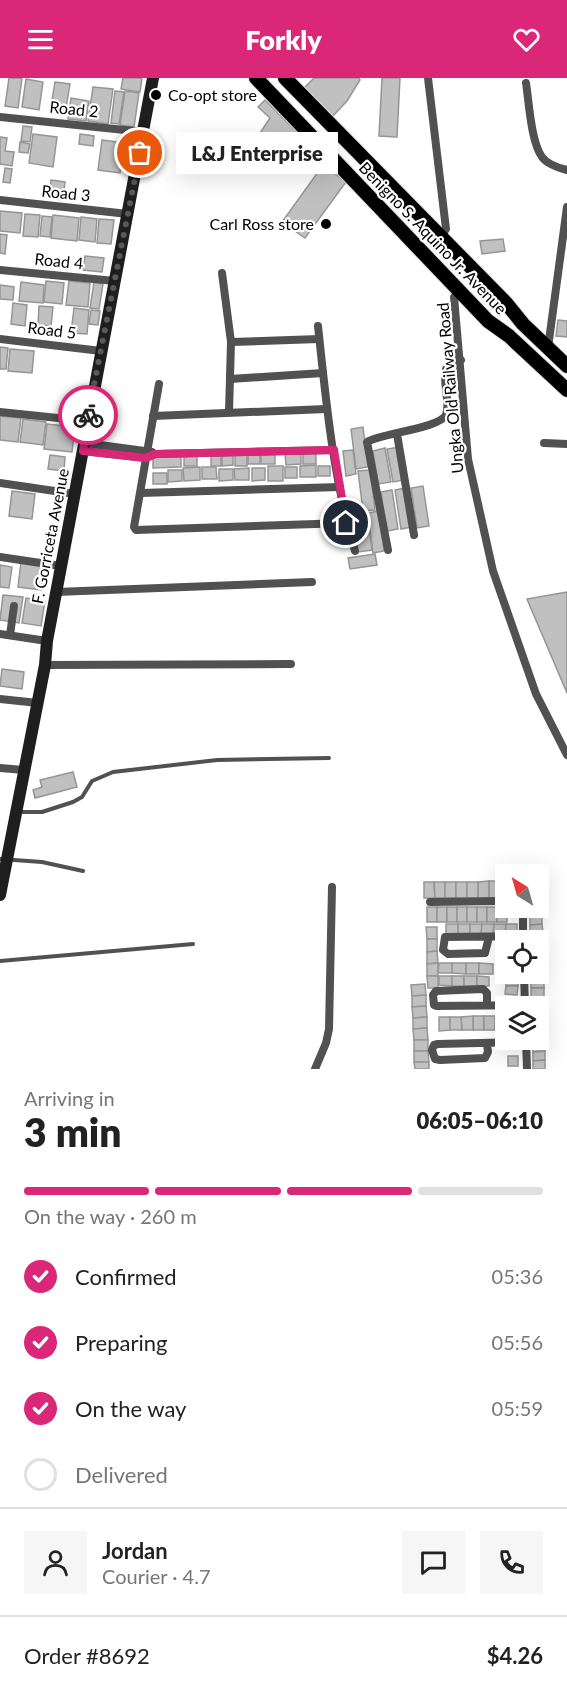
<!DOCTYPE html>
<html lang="en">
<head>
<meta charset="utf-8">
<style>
	:root { --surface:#fff; --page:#f6f6f6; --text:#222; --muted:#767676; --line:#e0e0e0; --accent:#db2777 }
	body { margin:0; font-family:Lato,sans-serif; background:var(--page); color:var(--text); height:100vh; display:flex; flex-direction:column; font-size:22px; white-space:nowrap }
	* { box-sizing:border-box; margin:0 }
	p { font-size:20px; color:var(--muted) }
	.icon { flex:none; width:33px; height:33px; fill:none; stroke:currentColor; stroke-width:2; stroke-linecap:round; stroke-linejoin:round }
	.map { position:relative; height:991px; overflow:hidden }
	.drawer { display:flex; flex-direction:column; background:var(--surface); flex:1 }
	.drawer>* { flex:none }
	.needle { width:39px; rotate:323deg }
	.controls { position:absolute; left:495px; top:786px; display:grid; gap:12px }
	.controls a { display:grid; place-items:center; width:54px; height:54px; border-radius:0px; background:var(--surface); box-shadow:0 6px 24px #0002; font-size:30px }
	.pin { position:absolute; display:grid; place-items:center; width:51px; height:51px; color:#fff; margin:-26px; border:3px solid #fff; border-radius:50%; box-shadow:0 2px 6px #0007 }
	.courier { position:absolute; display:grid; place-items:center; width:60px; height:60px; margin:-30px; border:4px solid #db2777; border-radius:50%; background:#fff; color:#222; box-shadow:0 2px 8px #0007 }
	.bubble { position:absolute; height:42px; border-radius:0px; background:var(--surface); box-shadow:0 6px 24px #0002; font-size:20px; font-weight:800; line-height:42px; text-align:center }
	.overview em { font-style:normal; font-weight:800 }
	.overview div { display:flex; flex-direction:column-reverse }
	.overview { display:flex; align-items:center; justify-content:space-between; height:102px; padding:0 24px }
	h1 { font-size:39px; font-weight:800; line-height:45px }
	.bar { display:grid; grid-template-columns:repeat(4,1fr); gap:9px 6px; align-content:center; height:72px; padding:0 24px }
	.bar i { height:8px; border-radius:4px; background:var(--line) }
	.bar .selected { background:var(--accent) }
	.bar p { grid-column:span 4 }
	.line { display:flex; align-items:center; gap:15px; padding:0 24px; border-top:2px solid var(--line) }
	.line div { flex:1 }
	.round { display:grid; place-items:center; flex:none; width:63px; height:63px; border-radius:0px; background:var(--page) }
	ol { padding:0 24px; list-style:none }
	li { display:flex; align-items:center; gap:18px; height:66px }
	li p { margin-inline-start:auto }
	li .icon { padding:6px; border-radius:50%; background:var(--accent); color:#fff; stroke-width:4 }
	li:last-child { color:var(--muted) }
	li i { width:33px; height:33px; border:3px solid var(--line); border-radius:50% }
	header { display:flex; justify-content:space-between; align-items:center; height:78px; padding:0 24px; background:var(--accent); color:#fff; font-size:27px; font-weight:800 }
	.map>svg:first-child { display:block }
	.building { fill:#c0c0c0; stroke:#959595; stroke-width:1.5 }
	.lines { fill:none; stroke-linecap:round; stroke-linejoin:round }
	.primary-casing { stroke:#dbdbdb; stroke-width:16 }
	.lane { stroke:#515151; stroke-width:4 }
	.street { stroke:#515151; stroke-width:8 }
	.secondary { stroke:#1e1e1e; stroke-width:12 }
	.primary { stroke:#000; stroke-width:14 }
	.done { stroke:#595959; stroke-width:6; stroke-dasharray:0 10.8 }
	.route { stroke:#db2777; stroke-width:8 }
	.poi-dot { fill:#000; stroke:#fff; stroke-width:2 }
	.labels { text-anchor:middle; stroke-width:4.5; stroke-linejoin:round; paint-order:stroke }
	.poi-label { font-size:16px; fill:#000; stroke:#fff; text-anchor:start }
	.street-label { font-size:16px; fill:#000; stroke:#fff }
</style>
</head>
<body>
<header><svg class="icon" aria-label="menu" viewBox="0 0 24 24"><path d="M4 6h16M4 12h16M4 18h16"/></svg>Forkly<svg class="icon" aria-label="heart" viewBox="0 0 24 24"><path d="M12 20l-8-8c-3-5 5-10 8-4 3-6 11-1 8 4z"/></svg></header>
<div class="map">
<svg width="567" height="991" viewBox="0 0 567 991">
	<rect width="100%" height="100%" fill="#fff"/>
	<g class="building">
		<polygon points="9,0 22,0 18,30 5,28"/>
		<polygon points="123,0 142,0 140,14 121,11"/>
		<polygon points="314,0 359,0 360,2 347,23 332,39 304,10"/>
		<polygon points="382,0 400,0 397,59 379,58"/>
		<polygon points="26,1 43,4 39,32 22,29"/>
		<polygon points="55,4 70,6 65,36 50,34"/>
		<polygon points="93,9 113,11 108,46 88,43"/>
		<polygon points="115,13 124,14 119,46 111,45"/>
		<polygon points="125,13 139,15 134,49 120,47"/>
		<polygon points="71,20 89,23 86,43 68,41"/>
		<polygon points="265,22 303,60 289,74 258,58 270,40 258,29"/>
		<polygon points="23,48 32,49 30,64 21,63"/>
		<polygon points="33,56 57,59 53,89 29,85"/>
		<polygon points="80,56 94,58 93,68 79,66"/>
		<polygon points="0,59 7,60 5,73 14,74 12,88 0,86"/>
		<polygon points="102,62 124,65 120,95 98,92"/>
		<polygon points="20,64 30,66 28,75 19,74"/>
		<polygon points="323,87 346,104 305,160 282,144"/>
		<polygon points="5,90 12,91 10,105 3,104"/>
		<polygon points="51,102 65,104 63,122 49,120"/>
		<polygon points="0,133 22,135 20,155 0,153"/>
		<polygon points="25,136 40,137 38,159 23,158"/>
		<polygon points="53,137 79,140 77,163 51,160"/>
		<polygon points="42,138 52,139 50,159 40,158"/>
		<polygon points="81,139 97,141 95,164 79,162"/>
		<polygon points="99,141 114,142 111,166 97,165"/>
		<polygon points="0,156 7,157 5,176 0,175"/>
		<polygon points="503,161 505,173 482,176 480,163"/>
		<polygon points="85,178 104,180 102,194 83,192"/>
		<polygon points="46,203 64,205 62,226 44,224"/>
		<polygon points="69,203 90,205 88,229 66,227"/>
		<polygon points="21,204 44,207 43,225 19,223"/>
		<polygon points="94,204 103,206 99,231 90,230"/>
		<polygon points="0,207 14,209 13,222 0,221"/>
		<polygon points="13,225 27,227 25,248 11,246"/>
		<polygon points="39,228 53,229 51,248 38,247"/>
		<polygon points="74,230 89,232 87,256 71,255"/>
		<polygon points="91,232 100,233 98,247 89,246"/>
		<polygon points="558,242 567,243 567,259 556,258"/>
		<polygon points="0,269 8,270 6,291 0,291"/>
		<polygon points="10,271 34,273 32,295 8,293"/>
		<polygon points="0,338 21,340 18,364 0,362"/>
		<polygon points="23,341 46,344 43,367 20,364"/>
		<polygon points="47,346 75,349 72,374 44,371"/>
		<polygon points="363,349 368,389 356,391 351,351"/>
		<polygon points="399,369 404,402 393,404 387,371"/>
		<polygon points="385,370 391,404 378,406 373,373"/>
		<polygon points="353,372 356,396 346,398 343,373"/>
		<polygon points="221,375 221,388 211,388 211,376"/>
		<rect x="235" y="375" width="12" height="13"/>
		<rect x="248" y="375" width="12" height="11"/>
		<rect x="261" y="375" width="14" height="11"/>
		<rect x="303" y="375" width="13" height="11"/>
		<polygon points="285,376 301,376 301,386 286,387"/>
		<polygon points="50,377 65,379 64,393 48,391"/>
		<rect x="184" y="377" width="13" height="11"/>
		<polygon points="222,377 233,377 233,387 222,388"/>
		<polygon points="153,378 181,378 181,389 153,390"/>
		<polygon points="316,387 316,399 300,399 300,388"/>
		<rect x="268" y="388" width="15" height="15"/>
		<rect x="318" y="388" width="12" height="10"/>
		<polygon points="200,389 200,402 184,403 183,390"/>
		<polygon points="202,389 216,389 217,401 202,401"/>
		<rect x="285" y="389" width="12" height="11"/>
		<polygon points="249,390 249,402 235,402 234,391"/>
		<polygon points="252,390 265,390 265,402 252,403"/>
		<polygon points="219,391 233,391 233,402 219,403"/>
		<polygon points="168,392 182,392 182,403 168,404"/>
		<polygon points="370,392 375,432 363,433 358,393"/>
		<rect x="153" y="395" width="14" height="11"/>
		<polygon points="423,408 429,448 417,450 411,410"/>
		<polygon points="405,410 412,449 401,451 395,412"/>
		<polygon points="392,412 398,451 387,453 381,414"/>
		<polygon points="12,413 35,416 32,441 9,438"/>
		<polygon points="379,433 384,473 373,475 368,435"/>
		<polygon points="368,444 372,472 358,474 354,446"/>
		<polygon points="375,476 377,487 350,491 348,480"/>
		<polygon points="21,484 45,488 41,512 18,509"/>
		<polygon points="0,487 12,489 9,510 0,509"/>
		<polygon points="567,514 567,615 527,521"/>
		<polygon points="3,517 23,519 19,545 0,542"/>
		<polygon points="26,520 45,523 41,548 22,545"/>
		<polygon points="2,591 24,594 22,611 0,608"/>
		<polygon points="73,694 77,709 35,720 33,712 42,709 40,702"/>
		<rect x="489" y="803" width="10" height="17"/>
		<polygon points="489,803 489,820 478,820 478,804"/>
		<polygon points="499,803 506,803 506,819 499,820"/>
		<polygon points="424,804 434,804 435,820 424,820"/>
		<polygon points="434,804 445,804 445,820 435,820"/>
		<rect x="445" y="804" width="11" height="16"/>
		<rect x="456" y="804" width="11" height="16"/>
		<rect x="467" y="804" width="11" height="16"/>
		<polygon points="538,828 542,828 542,837 530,838 530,830"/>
		<rect x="427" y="829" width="10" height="15"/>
		<rect x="437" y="829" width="10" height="15"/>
		<rect x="447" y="829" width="10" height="15"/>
		<rect x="457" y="829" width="10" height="15"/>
		<rect x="467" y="829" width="10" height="15"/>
		<rect x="477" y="829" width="10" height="15"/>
		<rect x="487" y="829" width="10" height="15"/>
		<polygon points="497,829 507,830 507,844 497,844"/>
		<polygon points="542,837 542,846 530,847 530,838"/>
		<rect x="446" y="846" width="12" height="12"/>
		<rect x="458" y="846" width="12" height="12"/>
		<polygon points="470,846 482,846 481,858 470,858"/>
		<polygon points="482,846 494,846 493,858 481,858"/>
		<polygon points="494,846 506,846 505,858 493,858"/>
		<polygon points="506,846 517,846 517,858 505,858"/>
		<polygon points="542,846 543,855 530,856 530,847"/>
		<polygon points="426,849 437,849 437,861 427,861"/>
		<polygon points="543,855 543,864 530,862 530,856"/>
		<polygon points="427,861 437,861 437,873 427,874"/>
		<polygon points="437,873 438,885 427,886 427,874"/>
		<rect x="496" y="875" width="8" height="12"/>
		<polygon points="438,885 438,898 427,898 427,886"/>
		<polygon points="439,885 452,885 452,895 438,895"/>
		<polygon points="452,885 466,885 466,896 452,895"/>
		<rect x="466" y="885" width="13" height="11"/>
		<polygon points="479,885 493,886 493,896 479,896"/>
		<polygon points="427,898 438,898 438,910 428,910"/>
		<polygon points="439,898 452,898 452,908 439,907"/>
		<rect x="452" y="898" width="12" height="10"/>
		<rect x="464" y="898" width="13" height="10"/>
		<polygon points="477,898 489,899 489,908 477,908"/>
		<rect x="506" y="899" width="12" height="9"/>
		<rect x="531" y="901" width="13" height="9"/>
		<polygon points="425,906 426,917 412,918 411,907"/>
		<polygon points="506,908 518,908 517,917 505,916"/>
		<rect x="531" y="910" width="13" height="9"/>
		<polygon points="426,917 426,928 412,929 412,918"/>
		<polygon points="531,919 544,919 544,928 532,928"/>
		<polygon points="426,928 427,939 413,940 412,929"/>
		<rect x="473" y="938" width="11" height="14"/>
		<polygon points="473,938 473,952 462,952 461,939"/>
		<rect x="484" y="938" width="11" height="14"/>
		<polygon points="495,938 506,938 506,951 495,952"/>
		<polygon points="427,939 427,950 413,951 413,940"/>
		<polygon points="439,939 450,939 450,952 439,953"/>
		<polygon points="450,939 461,939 462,952 450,952"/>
		<polygon points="427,950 428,962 414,962 413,951"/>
		<rect x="414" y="962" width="14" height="11"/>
		<polygon points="532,964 545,964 545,973 533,974"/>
		<polygon points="414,973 428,973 429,984 414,984"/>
		<polygon points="545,973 545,982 533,983 533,974"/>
		<rect x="508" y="978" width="10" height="10"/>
		<polygon points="545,982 545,991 533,991 533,983"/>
		<polygon points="414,984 429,984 429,991 415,991"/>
	</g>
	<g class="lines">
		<defs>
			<g id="primary">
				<polyline points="256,0 488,243 509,258 567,312"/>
				<polyline points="285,0 506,225 523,246 567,288"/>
			</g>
		</defs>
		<use href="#primary" class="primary-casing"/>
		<g class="lane">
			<polyline points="19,734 42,734 73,724 82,719 92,703 113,694 217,682 329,680"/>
			<polyline points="0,781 42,784 83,793"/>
			<polyline points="0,883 193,866"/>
		</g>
		<g class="street">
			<polyline points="428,0 446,151 441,159"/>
			<path d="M526,5C529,24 531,64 542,79C547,86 559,90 567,92"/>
			<polyline points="0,39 144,54"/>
			<polyline points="0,122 128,136"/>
			<polyline points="0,192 115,203"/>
			<polyline points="222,195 231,264 229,334"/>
			<polyline points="459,213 454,219 468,381 493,493 536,616 567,677"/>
			<path d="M318,248C326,323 333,400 355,473"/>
			<polyline points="0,261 101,273"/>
			<polyline points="231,264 319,261"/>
			<polyline points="548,270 567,129"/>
			<polyline points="230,301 323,295"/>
			<polyline points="159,306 134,449 136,452 347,445"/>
			<polyline points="0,334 87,343"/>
			<polyline points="153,338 326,331"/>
			<polyline points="397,356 414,457"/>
			<polyline points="85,365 152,374"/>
			<polyline points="544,365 567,366"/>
			<polyline points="83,373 146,380 155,376 334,372"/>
			<polyline points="0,405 75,416"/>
			<polyline points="141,415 340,409"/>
			<path d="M388,472L367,364C381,355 438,351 446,337C451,326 442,304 446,291L461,282"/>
			<polyline points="0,479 61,488"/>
			<polyline points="56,514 312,504"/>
			<polyline points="0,556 47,563"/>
			<polyline points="10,557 14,528"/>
			<polyline points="45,587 291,586"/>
			<polyline points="0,621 38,625"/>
			<polyline points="0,690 24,692"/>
			<polyline points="430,824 506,823"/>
			<polyline points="523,830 523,862"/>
			<polyline points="489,859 485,875 448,876 443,872 445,859 523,858"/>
			<polyline points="524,896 525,928"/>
			<polyline points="487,926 487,915 483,911 436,913 433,917 434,927 436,928 524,927"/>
			<polyline points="526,962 527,991"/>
			<polyline points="487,966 488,974 485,980 440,982 435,981 432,972 434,967 438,966 526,964"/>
			<polyline points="315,991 326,965 329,951 332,809"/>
		</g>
		<polyline class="secondary" points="0,817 45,587 47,563 153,0"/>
		<use href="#primary" class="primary"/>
	</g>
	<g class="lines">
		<polyline class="done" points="88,337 140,75"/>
		<polyline class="route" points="88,337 83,373 146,380 155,376 334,372 346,445"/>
	</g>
	<g class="poi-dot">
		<circle cx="156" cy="17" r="6"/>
		<circle cx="326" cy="146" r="6"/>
	</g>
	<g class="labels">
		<g class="poi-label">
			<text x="168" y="23">Co-opt store</text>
			<text x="314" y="152" text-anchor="end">Carl Ross store</text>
		</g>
		<g class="street-label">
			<text transform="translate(74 31) rotate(6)" y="6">Road 2</text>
			<text transform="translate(66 115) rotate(6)" y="6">Road 3</text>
			<text transform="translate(433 160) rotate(46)" y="6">Benigno S. Aquino Jr. Avenue</text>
			<text transform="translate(59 183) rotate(6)" y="6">Road 4</text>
			<text transform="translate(52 252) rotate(7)" y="6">Road 5</text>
			<text transform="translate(450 310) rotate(-95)" y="6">Ungka Old Railway Road</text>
			<text transform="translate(50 458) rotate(-79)" y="6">F. Gorriceta Avenue</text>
		</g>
	</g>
</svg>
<div class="controls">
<a><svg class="needle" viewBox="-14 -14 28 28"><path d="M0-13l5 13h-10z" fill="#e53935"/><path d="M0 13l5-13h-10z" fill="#767676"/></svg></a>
<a><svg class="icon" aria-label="locate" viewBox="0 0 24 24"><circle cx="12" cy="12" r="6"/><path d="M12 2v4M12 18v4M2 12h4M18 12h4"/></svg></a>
<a><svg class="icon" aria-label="layers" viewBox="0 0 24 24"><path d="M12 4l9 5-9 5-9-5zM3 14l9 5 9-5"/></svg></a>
</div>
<div class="pin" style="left:140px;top:75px;background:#ea580c"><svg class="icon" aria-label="bag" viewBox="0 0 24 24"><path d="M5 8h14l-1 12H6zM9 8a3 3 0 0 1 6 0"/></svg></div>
<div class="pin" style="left:346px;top:445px;background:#1f2937"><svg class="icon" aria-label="home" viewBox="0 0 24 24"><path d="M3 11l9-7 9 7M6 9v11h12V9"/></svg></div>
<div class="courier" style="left:88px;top:337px"><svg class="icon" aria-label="bike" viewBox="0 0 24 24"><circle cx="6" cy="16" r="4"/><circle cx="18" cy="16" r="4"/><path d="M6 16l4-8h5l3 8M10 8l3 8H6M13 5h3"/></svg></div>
<div class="bubble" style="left:176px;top:54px;width:162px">L&amp;J Enterprise</div>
</div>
<section class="drawer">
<div class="overview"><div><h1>3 min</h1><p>Arriving in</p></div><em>06:05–06:10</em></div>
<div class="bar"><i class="selected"></i><i class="selected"></i><i class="selected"></i><i></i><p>On the way · 260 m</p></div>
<ol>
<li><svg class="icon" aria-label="check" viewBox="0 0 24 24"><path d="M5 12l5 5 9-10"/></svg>Confirmed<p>05:36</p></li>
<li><svg class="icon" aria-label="check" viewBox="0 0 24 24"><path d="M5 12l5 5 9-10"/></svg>Preparing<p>05:56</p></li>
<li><svg class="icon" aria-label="check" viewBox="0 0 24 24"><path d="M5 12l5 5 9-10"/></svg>On the way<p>05:59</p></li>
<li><i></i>Delivered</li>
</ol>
<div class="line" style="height:108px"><a class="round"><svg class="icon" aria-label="person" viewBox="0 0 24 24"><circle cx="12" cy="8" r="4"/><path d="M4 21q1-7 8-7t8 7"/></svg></a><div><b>Jordan</b><p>Courier · 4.7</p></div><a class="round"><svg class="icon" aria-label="chat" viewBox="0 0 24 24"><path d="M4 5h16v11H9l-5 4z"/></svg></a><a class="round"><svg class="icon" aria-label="phone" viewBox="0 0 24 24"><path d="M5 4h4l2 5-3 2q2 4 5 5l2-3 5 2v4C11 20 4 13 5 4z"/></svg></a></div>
<div class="line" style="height:78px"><div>Order #8692</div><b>$4.26</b></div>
</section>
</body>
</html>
